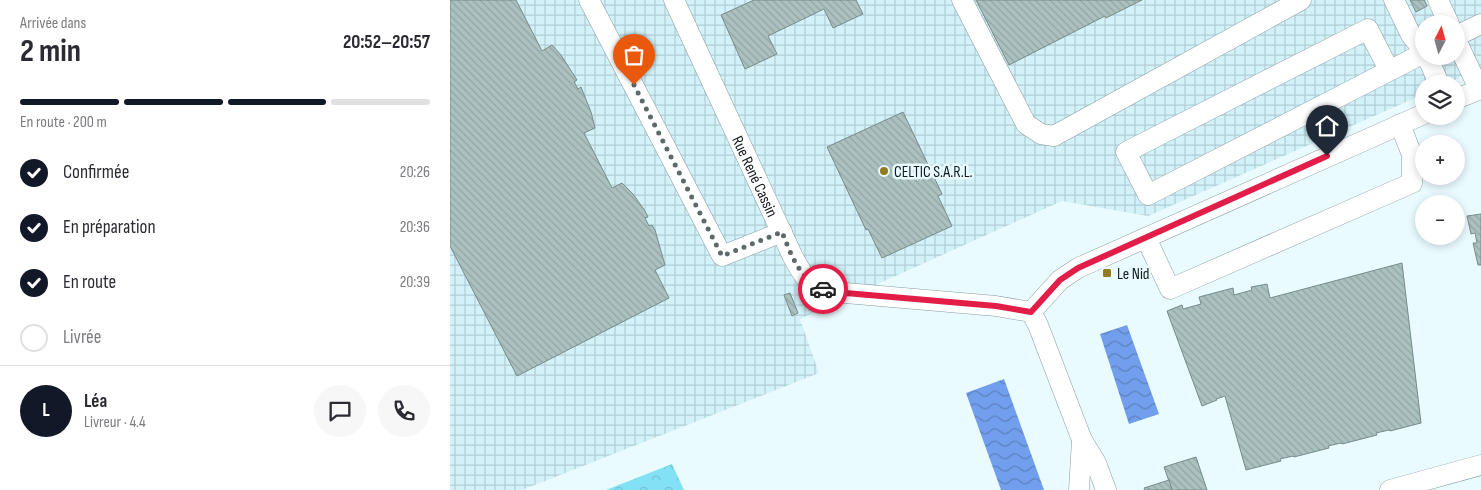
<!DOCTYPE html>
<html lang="fr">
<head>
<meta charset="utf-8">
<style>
	:root { --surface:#fff; --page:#f7f7f7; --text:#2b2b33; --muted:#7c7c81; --line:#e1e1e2; --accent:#111827 }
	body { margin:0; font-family:"Sofia Sans Condensed",sans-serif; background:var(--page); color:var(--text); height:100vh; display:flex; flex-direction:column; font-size:19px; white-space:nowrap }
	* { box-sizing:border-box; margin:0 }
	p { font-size:16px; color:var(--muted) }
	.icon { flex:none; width:28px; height:28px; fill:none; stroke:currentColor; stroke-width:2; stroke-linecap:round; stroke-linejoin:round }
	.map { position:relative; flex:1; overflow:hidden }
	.sheet { display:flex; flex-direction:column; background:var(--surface); width:450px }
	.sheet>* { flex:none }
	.needle { width:32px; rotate:6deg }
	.fabs { position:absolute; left:965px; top:15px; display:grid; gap:10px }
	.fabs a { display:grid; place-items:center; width:50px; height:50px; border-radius:50%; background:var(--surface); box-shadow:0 2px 8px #0003; font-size:25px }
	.pin { position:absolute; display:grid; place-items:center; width:42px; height:42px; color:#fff; margin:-51px -21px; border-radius:50% 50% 50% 0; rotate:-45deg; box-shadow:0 0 5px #0007 }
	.pin .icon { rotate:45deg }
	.courier { position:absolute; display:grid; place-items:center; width:50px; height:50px; margin:-25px; border:4px solid #e11d48; border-radius:50%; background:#fff; color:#222; box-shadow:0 1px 6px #0007 }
	.headline em { font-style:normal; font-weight:700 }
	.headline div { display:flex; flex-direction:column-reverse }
	.headline { display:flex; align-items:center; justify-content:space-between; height:85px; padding:0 20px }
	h1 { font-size:32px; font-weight:700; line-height:38px }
	.bar { display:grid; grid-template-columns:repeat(4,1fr); gap:8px 5px; align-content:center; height:60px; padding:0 20px }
	.bar i { height:6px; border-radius:4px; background:var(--line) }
	.bar .current { background:var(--accent) }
	.bar p { grid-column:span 4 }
	.line { display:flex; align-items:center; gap:12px; padding:0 20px; border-top:1px solid var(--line) }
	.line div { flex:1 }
	.round { display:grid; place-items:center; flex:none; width:52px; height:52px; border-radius:26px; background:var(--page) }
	ol { padding:0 20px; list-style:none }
	li { display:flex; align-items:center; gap:15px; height:55px }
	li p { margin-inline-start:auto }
	li .icon { padding:5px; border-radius:50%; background:var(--accent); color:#fff; stroke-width:4 }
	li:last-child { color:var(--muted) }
	li i { width:28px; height:28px; border:2px solid var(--line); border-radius:50% }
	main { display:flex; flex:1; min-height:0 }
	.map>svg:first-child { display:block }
	.industrial { fill:url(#industrial-grid); fill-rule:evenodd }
	.park { fill:url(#park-crowns) }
	.water { fill:url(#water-waves) }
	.building { fill:url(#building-back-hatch); stroke:#778c8a }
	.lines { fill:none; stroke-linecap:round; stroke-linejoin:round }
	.minor-casing { stroke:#889da2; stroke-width:21 }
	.minor { stroke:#fff; stroke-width:20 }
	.done { stroke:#5e696b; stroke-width:5; stroke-dasharray:0 9 }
	.route { stroke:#e11d48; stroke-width:6 }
	.poi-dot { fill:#927b22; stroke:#e9fbff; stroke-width:2 }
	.labels { text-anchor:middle; stroke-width:5; stroke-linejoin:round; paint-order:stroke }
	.poi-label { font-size:16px; fill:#131b1c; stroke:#e9fbff; text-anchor:start }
	.street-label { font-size:16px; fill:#131b1c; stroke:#e9fbff }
</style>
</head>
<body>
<main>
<section class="sheet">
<div class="headline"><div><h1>2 min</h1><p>Arrivée dans</p></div><em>20:52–20:57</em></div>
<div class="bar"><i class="current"></i><i class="current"></i><i class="current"></i><i></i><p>En route · 200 m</p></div>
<ol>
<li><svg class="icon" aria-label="check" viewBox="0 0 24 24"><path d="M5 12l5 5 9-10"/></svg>Confirmée<p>20:26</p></li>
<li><svg class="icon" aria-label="check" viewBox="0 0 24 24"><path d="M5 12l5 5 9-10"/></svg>En préparation<p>20:36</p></li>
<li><svg class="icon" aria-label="check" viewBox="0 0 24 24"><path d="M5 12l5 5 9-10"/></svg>En route<p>20:39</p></li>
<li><i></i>Livrée</li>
</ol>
<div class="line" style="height:90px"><b class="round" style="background:var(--accent);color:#fff">L</b><div><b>Léa</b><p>Livreur · 4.4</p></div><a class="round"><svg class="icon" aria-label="chat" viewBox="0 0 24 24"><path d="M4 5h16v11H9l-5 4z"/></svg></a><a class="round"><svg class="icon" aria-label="phone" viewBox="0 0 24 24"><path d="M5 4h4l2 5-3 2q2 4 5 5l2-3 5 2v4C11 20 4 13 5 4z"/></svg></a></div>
</section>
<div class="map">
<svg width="1031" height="490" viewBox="0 0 1031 490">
	<defs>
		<pattern id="industrial-grid" width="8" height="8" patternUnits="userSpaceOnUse" patternTransform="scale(1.25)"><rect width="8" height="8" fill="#d2f1f9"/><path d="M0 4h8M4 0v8" fill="none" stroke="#b3ced5"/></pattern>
		<pattern id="park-crowns" width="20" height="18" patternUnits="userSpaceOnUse" patternTransform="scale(1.25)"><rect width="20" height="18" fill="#82e1f5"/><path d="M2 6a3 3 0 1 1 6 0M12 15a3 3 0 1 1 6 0" fill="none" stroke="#6fc0d1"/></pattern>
		<pattern id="water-waves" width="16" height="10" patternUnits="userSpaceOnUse" patternTransform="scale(1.25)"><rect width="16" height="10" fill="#719fed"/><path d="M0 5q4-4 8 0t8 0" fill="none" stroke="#5c81bf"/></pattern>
		<pattern id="building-back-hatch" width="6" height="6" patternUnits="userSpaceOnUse" patternTransform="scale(1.25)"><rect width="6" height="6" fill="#abc1bf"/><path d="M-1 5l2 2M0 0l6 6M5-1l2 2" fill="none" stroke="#92a5a4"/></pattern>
	</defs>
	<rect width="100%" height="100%" fill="#e9fbff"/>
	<path class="industrial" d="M0,0H1031V68L996,84H974V94L698,216L612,201L350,319L369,373L72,490H0ZM974,24H1006V56H974Z"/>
	<polygon class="park" points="222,464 234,490 156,490"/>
	<g class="water">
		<polygon points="677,325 709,414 679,424 650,334"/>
		<polygon points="554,379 594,490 551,490 516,393"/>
	</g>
	<g class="building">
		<polygon points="0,0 66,0 92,51 102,45 111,55 127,80 124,82 128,89 131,87 141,112 145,128 134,133 162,188 172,183 183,194 195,211 198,217 195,218 199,226 202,225 205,230 215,265 205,270 219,298 67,376 0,246"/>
		<polygon points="304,0 406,0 413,14 383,28 374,9 318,36 327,54 295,69 271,15"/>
		<polygon points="526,0 692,0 656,18 655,16 559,65"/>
		<polygon points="960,0 974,0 977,6 966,12"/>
		<polygon points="453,112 492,194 488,196 502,226 432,258 418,229 416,230 377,147"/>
		<polygon points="1031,214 1031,265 1028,265 1023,243 1027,243 1025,233 1021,234 1017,216"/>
		<polygon points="952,263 971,423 940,431 939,430 926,433 927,435 892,444 891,443 878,446 879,448 844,457 843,456 830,459 831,461 796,470 775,396 766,399 767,400 752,406 717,311 732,305 733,309 751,304 749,297 783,288 784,295 802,290 801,287 817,284 820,298"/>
		<polygon points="340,293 348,313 342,316 334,295"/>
		<polygon points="746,457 757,490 722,490 714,467"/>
		<polygon points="719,480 722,490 695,490 694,488"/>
	</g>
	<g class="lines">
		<defs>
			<g id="minor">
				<polyline points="139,0 272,256 332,232"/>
				<path id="s1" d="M224,0L342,255C354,278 358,285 384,292L546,306L581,312"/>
				<polyline points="512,0 576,124 591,134 604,136 851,0"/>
				<polyline points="944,0 961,35 974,51"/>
				<polyline points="988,0 999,24"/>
				<polyline points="1006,36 1031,24"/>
				<polyline points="1006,40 1029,89"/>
				<polyline points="977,56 989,84"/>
				<polyline points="939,70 918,29 676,152 698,195 974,53"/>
				<polyline points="1006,99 1031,89"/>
				<polyline points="696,238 720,289 962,183 962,155 950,124"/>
				<polyline points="629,490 632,440"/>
				<polyline points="656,490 646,463 632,440 588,325 581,312 610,280 628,268 974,114"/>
				<polyline points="940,490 1031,465"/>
			</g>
		</defs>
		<use href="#minor" class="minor-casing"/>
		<use href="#minor" class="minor"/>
	</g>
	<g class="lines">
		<path class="done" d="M184,85L272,256L332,232C341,254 349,279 373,289"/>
		<polyline class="route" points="373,289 384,292 546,306 581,312 610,280 628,268 877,156"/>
	</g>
	<g class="poi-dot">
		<circle cx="434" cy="171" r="5"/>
		<rect x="652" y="268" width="10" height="10" rx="2.5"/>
	</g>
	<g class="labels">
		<g class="poi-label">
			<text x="444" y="177">CELTIC S.A.R.L.</text>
			<text x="667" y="279">Le Nid</text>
		</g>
		<g class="street-label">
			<text dy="6" stroke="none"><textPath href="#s1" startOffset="194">Rue René Cassin</textPath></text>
		</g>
	</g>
</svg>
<div class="fabs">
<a><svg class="needle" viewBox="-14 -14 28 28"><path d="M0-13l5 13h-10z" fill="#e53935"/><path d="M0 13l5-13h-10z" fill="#7c7c81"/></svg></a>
<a><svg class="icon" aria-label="layers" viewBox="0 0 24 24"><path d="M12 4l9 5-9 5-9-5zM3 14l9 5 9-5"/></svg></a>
<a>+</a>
<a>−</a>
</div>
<div class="pin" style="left:184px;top:85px;background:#ea580c"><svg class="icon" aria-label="bag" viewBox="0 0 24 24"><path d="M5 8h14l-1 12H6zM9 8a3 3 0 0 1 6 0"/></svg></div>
<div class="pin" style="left:877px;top:156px;background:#1f2937"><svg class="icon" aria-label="home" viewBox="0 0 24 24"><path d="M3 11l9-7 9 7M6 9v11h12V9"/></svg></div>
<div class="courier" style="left:373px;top:289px"><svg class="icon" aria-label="car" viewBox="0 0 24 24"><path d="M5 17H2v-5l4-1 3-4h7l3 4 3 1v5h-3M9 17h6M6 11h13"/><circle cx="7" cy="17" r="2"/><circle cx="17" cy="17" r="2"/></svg></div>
</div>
</main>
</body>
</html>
